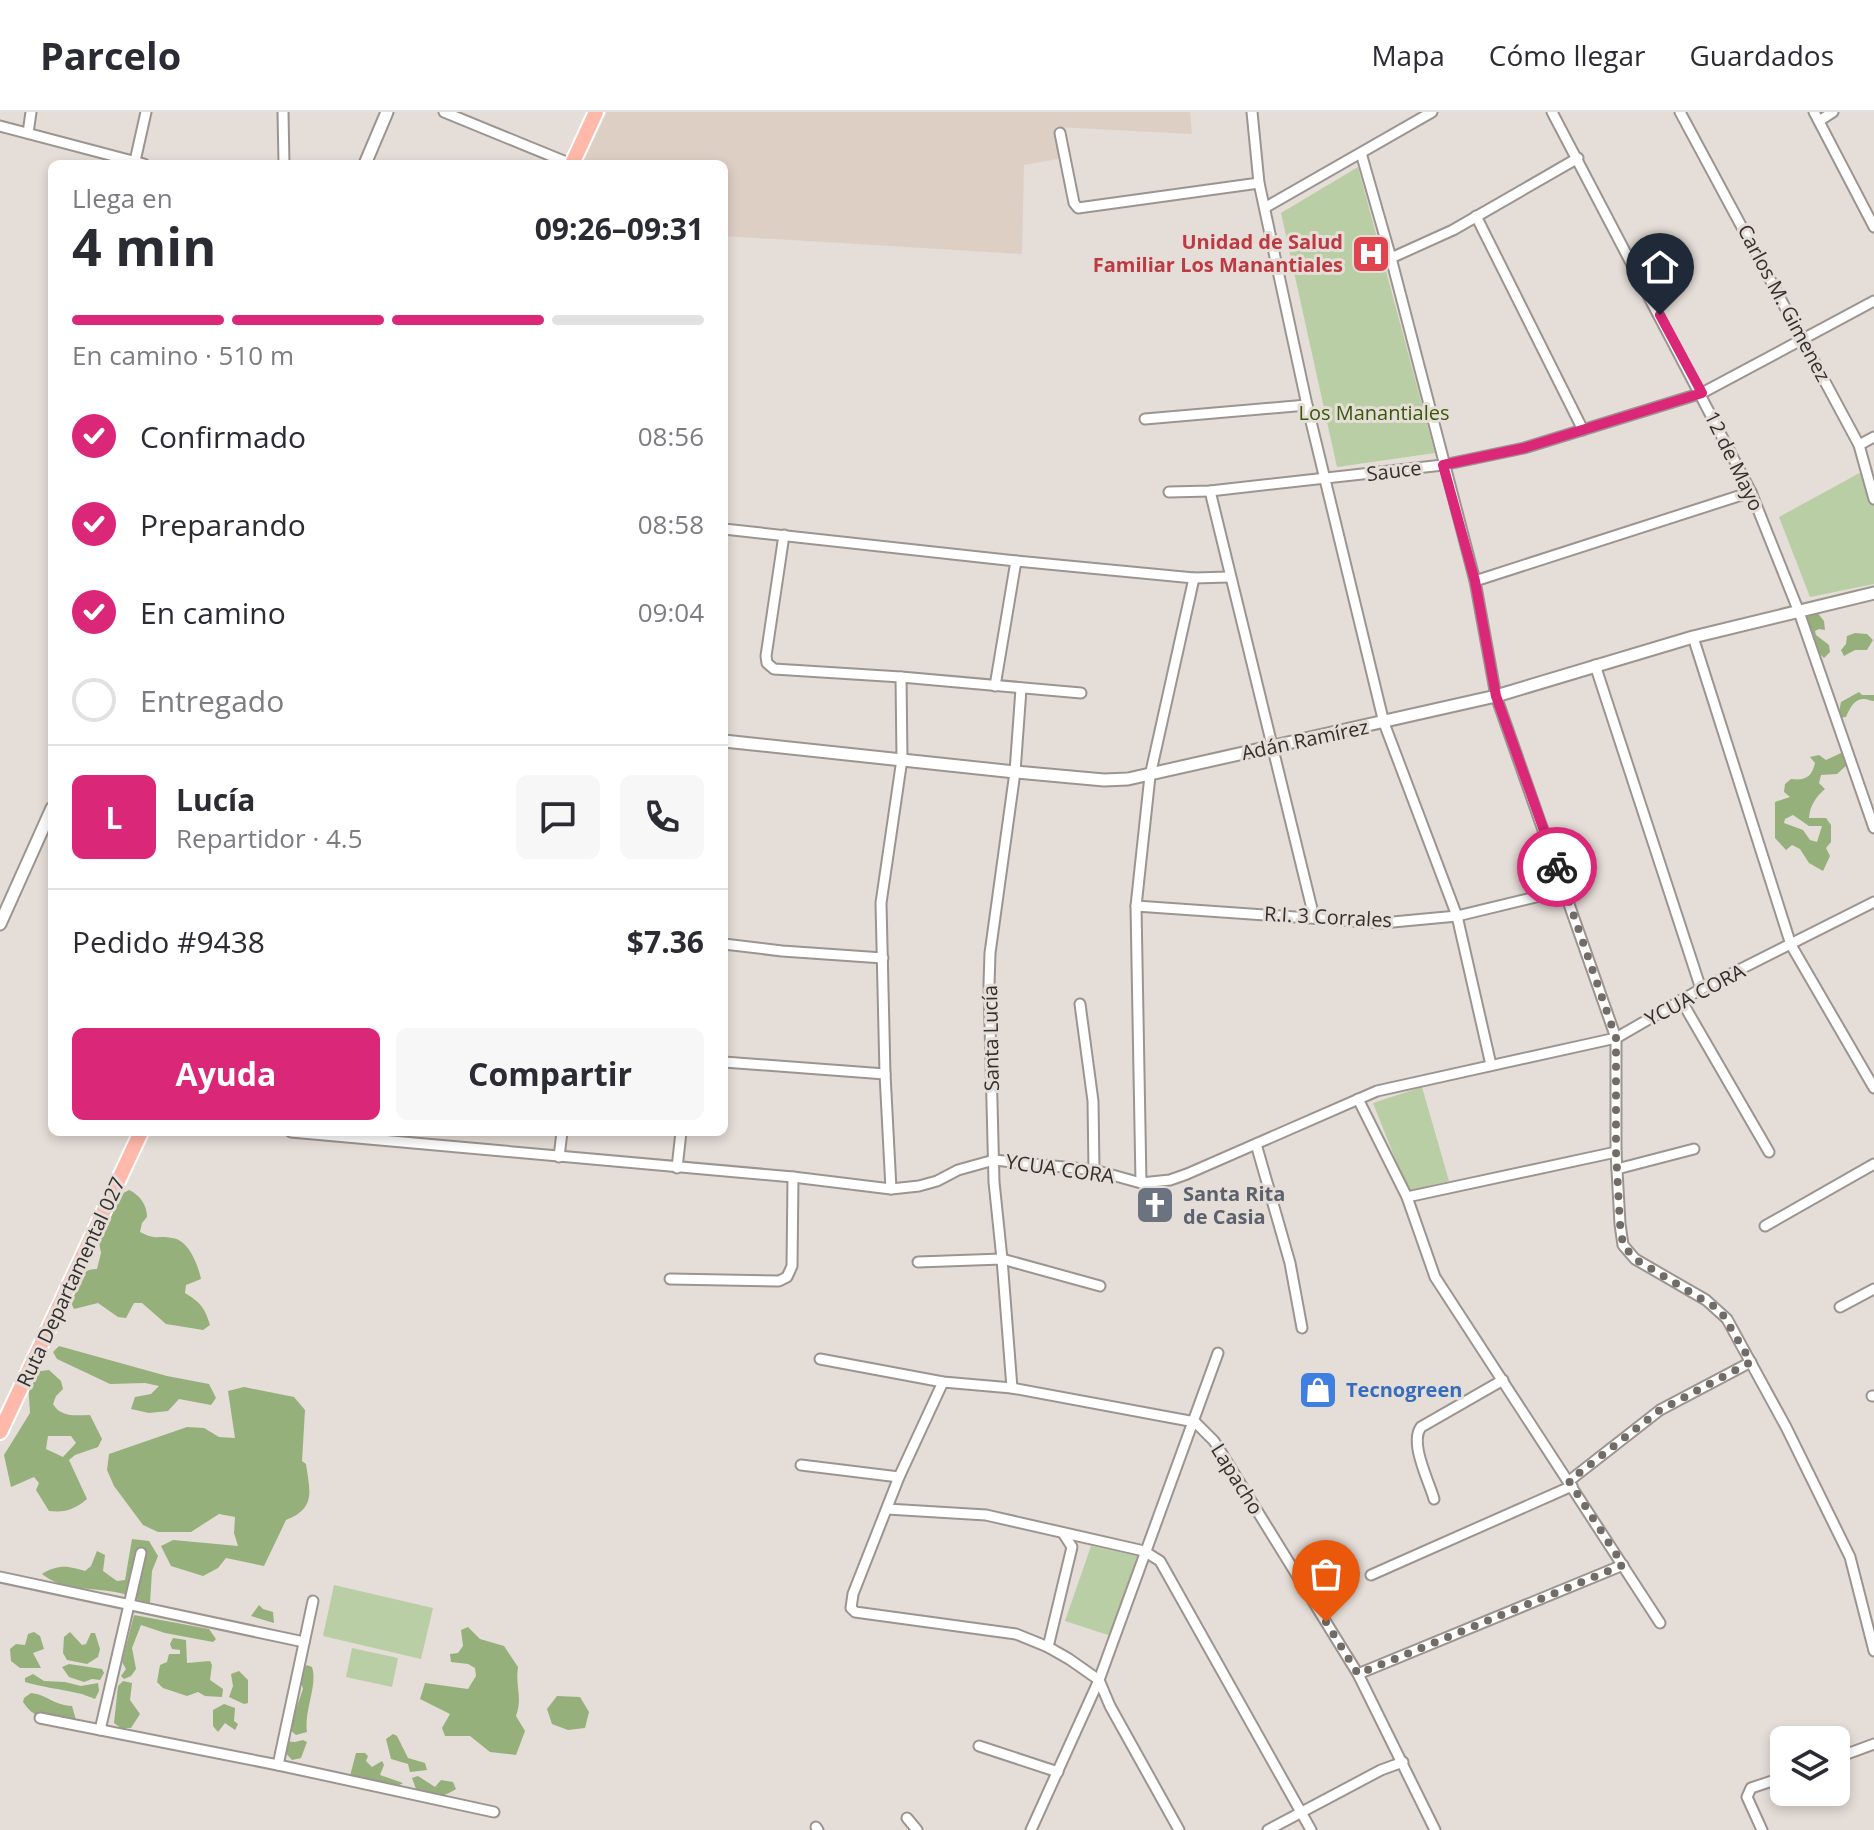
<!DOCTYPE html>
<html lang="es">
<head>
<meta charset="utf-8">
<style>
	:root { --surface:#fff; --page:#f7f7f7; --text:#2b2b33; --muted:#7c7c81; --line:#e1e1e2; --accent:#db2777 }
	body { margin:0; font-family:"Open Sans",sans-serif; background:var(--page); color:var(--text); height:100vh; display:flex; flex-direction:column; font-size:30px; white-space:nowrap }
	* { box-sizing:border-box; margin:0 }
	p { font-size:26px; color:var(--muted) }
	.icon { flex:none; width:44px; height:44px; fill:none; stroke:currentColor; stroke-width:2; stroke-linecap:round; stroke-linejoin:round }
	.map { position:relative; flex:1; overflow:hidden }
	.sheet { position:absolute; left:48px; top:48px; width:680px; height:976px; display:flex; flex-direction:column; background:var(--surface); border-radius:12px; box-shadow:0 4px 12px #0003 }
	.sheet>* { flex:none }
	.tools { position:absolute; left:1770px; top:1614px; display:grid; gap:16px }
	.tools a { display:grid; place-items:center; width:80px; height:80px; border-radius:12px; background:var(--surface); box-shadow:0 4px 12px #0003; font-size:40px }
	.pin { position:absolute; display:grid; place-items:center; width:68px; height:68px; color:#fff; margin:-82px -34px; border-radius:50% 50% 50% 0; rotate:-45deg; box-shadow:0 0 8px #0007 }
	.pin .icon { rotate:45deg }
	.courier { position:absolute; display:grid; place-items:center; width:80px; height:80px; margin:-40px; border:6px solid #db2777; border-radius:50%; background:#fff; color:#222; box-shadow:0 2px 10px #0007 }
	.head em { font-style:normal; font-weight:700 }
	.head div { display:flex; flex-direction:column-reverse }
	.head { display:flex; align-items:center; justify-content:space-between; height:136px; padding:0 24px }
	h1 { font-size:52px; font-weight:700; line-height:60px }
	.bar { display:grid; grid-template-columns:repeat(4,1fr); gap:12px 8px; align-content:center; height:96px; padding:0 24px }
	.bar i { height:10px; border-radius:6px; background:var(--line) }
	.bar .selected { background:var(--accent) }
	.bar p { grid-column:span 4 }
	.line { display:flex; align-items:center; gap:20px; padding:0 24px; border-top:2px solid var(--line) }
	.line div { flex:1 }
	.round { display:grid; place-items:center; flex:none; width:84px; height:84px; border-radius:12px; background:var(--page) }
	ol { padding:0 24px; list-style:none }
	li { display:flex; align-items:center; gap:24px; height:88px }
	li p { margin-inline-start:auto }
	li .icon { padding:8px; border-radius:50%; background:var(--accent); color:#fff; stroke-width:4 }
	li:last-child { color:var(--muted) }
	li i { width:44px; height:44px; border:4px solid var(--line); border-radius:50% }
	.cta { display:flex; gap:16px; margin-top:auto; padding:16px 24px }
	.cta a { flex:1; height:92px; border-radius:12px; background:var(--accent); color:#fff; font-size:32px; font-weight:700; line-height:92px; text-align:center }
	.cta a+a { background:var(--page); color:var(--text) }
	header { display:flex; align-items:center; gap:48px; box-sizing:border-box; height:112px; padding:0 40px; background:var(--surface); border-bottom:2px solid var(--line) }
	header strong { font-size:38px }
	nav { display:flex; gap:44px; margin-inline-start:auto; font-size:28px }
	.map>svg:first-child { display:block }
	.built { fill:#decfc5 }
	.green { fill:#bacea5 }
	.forest { fill:#96b07b; fill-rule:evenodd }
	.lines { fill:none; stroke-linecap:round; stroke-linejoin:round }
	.minor-casing { stroke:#9c948f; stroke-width:13 }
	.tertiary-casing { stroke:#9c948f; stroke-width:15 }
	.primary-casing { stroke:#fff; stroke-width:18 }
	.minor { stroke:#fff; stroke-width:9 }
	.tertiary { stroke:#fff; stroke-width:11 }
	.primary { stroke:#ffb9aa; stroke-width:14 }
	.done { stroke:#716c68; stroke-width:8; stroke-dasharray:0 14.4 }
	.route { stroke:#db2777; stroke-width:10 }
	.labels { text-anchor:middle; stroke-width:6; stroke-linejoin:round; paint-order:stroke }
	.health-label { font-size:20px; font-weight:bold; fill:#be3a42; stroke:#e5ddd7; text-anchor:end }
	.street-label { font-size:20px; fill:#332f2d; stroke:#e5ddd7 }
	.park-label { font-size:20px; fill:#3a5807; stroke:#e5ddd7 }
	.worship-label { font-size:20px; font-weight:bold; fill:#5b616d; stroke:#e5ddd7; text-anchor:start }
	.shop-label { font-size:20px; font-weight:bold; fill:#366cbe; stroke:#e5ddd7; text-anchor:start }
</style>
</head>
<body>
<header>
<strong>Parcelo</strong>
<nav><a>Mapa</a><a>Cómo llegar</a><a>Guardados</a></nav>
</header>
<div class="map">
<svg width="1874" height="1718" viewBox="0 0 1874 1718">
	<rect width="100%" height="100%" fill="#e5ddd7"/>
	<polygon class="built" points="607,0 1190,0 1192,22 1056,15 1063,46 1024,53 1022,142 724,124 724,52 582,52"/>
	<g class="green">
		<polygon points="1358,55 1435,341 1337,355 1281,101"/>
		<polygon points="1865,358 1874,386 1874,472 1810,485 1779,405"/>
		<polygon points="1422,975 1449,1069 1408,1079 1373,991"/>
		<polygon points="1091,1434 1137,1444 1111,1524 1065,1509"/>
		<polygon points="334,1473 433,1496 421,1547 323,1524"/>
		<polygon points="352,1536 398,1546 392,1575 346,1565"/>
	</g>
	<g class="forest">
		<polygon points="1816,499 1824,509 1825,518 1819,517 1815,519 1816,523 1829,533 1830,540 1824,546 1818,540 1814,524 1804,509 1808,503"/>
		<polygon points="1855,521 1867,522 1873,528 1867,538 1855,538 1844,544 1841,538 1846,532 1847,524"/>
		<path d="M1859,580L1862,583H1874V589C1870,589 1868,587 1864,587C1854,586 1849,598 1846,605L1838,606L1841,590Z"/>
		<path d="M1841,641L1849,643V651L1837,662L1821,663L1819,671L1825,677C1816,685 1810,693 1809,706H1826L1831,713V730L1826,736L1830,744L1823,759L1809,751L1800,737L1792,733L1786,738L1775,726V690L1790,685L1784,680L1785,672L1791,667C1805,669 1812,665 1815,651L1810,645L1819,643L1826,648ZM1793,703L1809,714H1822L1817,730L1810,728L1803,718L1784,711L1785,707Z"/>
		<path d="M129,1078C140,1083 147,1093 147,1105L142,1111L140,1120C158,1129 156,1123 172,1126C189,1128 198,1153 201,1167L186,1173L185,1181C200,1190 205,1196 210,1213L203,1218L166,1212L142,1191H134L126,1206L118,1205L98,1191L74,1197L67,1182C74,1168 81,1157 97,1157L101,1141L98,1125L114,1086Z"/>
		<polygon points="59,1234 167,1264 209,1272 216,1286 211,1293 179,1287 168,1299 149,1301 131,1297 135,1285 151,1282 159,1274 145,1271 110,1272 57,1247 53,1240"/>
		<path d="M49,1258L61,1269L63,1277L56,1284L53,1292C61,1306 76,1303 90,1303L102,1327L98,1335L75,1343L69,1348L87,1387C75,1397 66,1401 49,1399L36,1378L39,1371L34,1365L11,1375L4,1343L30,1301L28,1268L33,1260ZM48,1324H71L76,1331L63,1345L46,1337Z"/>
		<path d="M244,1275L294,1285L305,1298L302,1349L306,1352C310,1380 316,1396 286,1408L264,1454L226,1446L218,1456L203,1464L171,1454L161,1434L173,1428L238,1434L234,1421L235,1405L219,1402L191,1420H158L143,1413L114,1374L107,1358L109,1342L187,1315L204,1316L219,1325L235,1326L228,1279Z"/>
		<path d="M132,1427L149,1429L158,1444L152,1459L150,1491C139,1490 131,1483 120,1481C94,1475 64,1480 42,1462C59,1452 67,1454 85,1459L91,1454L97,1439L105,1443L103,1459L117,1469L125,1468Z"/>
		<polygon points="259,1493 263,1497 273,1500 274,1511 251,1504"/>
		<polygon points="134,1503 209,1517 216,1527 213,1530 165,1521 141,1513 132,1536 136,1557 131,1564 124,1567 121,1564 126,1557 122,1550"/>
		<path d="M468,1515L480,1527L504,1534L518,1555C515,1576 523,1584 516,1604L525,1619L516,1643L490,1640L470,1624H445L442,1616L450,1602L420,1587L425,1571L468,1577L476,1564L475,1556L468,1552L451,1550L450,1542L458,1541L463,1534L461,1518Z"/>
		<polygon points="34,1520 40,1524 44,1537 33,1541 41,1556 20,1556 11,1549 10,1537 16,1532 25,1533 28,1522"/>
		<polygon points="70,1520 82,1533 86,1532 91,1521 95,1521 100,1537 98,1545 87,1552 67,1548 63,1541 64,1525"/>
		<polygon points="173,1526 186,1528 187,1551 210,1549 212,1553 210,1568 223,1577 222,1585 205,1584 198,1580 187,1584 163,1576 157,1570 160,1553 167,1550 169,1542 180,1542 180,1538 172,1537 170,1532"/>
		<polygon points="69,1552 102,1557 104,1561 100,1568 92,1567 84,1570 69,1565 62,1555"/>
		<path d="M307,1553L312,1555C318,1573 304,1598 307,1620L296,1623L289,1617L303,1577L298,1561Z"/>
		<polygon points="239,1559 248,1568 248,1591 244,1592 229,1585 233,1574 231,1562"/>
		<path d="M33,1562L44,1569L65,1570L81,1574L98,1571L99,1579L95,1587C89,1585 84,1582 77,1581C59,1577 42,1575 25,1570V1566Z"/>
		<polygon points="123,1569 132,1571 130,1588 140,1602 131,1616 121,1616 114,1611 118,1574"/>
		<path d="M31,1581C48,1583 53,1593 72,1594L76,1608C56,1612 34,1608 23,1590L24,1586Z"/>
		<polygon points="557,1584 580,1585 589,1600 585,1616 568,1618 552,1612 547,1597"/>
		<polygon points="224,1592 235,1596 234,1609 238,1612 235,1618 225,1611 218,1620 213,1614 213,1598"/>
		<polygon points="393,1622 397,1624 408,1646 425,1651 427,1658 410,1660 408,1652 391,1647 386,1627"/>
		<polygon points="303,1628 307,1630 301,1646 292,1648 282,1637 283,1629 295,1630"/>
		<polygon points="356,1641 365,1641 368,1644 366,1649 372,1655 382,1649 384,1653 380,1663 403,1671 388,1679 370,1667 362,1668 350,1664"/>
		<path d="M418,1664L435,1675L441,1668L453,1670L456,1677C440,1687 432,1686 416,1677L412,1666Z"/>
	</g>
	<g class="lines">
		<defs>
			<g id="minor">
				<polyline points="283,0 284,52"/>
				<polyline points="444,0 571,52"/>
				<polyline points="1252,0 1259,71 1307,293 1384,611 1457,804 1491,953"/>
				<polyline points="1552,0 1751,380 1799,500 1874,716"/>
				<polyline points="1680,0 1859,333 1874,387"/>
				<polyline points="1814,0 1874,115"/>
				<polyline points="1819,9 1833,0"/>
				<polyline points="0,14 144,52"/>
				<polyline points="28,21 31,0"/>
				<polyline points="1060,21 1074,91 1078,96 1259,71"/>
				<polyline points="1361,41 1391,146 1475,469 1496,584 1616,926 1616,1040 1620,1112 1623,1133 1635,1147 1706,1188 1727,1207 1786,1315 1850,1445 1874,1539"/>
				<polyline points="135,49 146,0"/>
				<polyline points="1266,95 1432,0"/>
				<polyline points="1476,104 1583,318"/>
				<polyline points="1391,146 1453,118 1578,46"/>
				<polyline points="1145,307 1307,293"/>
				<polyline points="1859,333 1874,325"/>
				<polyline points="1210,379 1314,805"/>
				<polyline points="1169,380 1210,379 1443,353 1524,336 1702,281 1874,189"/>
				<polyline points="724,417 1016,449 1194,466 1229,465"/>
				<polyline points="784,423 766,544 767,551 774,557 901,565 1081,581"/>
				<polyline points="1475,469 1751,380"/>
				<polyline points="1693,525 1791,833 1874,976"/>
				<polyline points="1595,553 1701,877"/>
				<polyline points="995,574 1016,449"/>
				<polyline points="1136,794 1382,811 1457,804 1565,778"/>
				<polyline points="724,832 782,839 883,846"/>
				<polyline points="1681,888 1769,1040"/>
				<polyline points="1080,892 1093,989 1094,1058"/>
				<polyline points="724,950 885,962"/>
				<polyline points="1358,987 1407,1085 1435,1165 1660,1511"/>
				<polyline points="291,1020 793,1065 891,1077 919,1074 937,1069 958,1058 994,1048 1094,1058 1141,1071 1170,1068 1187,1062 1377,979 1616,926 1701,877 1874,790"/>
				<polyline points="1256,1032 1290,1151 1302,1216"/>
				<polyline points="559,1045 562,1020"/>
				<polyline points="677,1056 681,1020"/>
				<polyline points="1617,1057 1694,1037"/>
				<polyline points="1141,1071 1136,794 1150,664 1194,466"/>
				<polyline points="891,1077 885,962 881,791 902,647 901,565"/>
				<polyline points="1407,1085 1616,1040"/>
				<polyline points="1765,1114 1874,1052"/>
				<polyline points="918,1150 1002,1147 1100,1174"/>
				<polyline points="670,1167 779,1169 787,1165 792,1154 793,1065"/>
				<polyline points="1840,1195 1874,1177"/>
				<polyline points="820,1247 943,1270 1012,1276 1195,1310 1214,1329 1358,1562 1435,1718"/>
				<polyline points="943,1270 899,1365 853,1482 851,1496 855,1500 1016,1522 1048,1535 1069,1547 1099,1568 1110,1594 1179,1718"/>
				<polyline points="1012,1276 1002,1147 994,1070 989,872 990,841 1015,660 1021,577"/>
				<polyline points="1872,1284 1874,1284"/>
				<polyline points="801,1353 899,1365"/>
				<polyline points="1569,1369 1660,1298 1751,1250"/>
				<path d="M1434,1387C1429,1369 1409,1331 1421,1315L1503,1268"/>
				<polyline points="887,1397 986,1403 1144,1439 1160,1449 1311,1718"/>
				<polyline points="1371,1463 1572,1374"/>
				<polyline points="0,1465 304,1530"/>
				<polyline points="1048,1535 1072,1435 1063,1421"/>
				<polyline points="1358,1562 1623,1453"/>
				<polyline points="40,1606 278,1653 494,1700"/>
				<polyline points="100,1618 141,1441"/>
				<polyline points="979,1634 1058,1660"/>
				<polyline points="1836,1646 1874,1632"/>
				<polyline points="278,1653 313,1489"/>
				<polyline points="907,1706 917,1718"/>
				<polyline points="816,1715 818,1718"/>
				<polyline points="1031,1718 1099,1568 1218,1241"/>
				<polyline points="1268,1718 1381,1658 1403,1650"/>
				<polyline points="1762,1718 1747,1685 1751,1676 1784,1665"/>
			</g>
			<g id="tertiary">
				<polyline points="365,52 387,0"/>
				<polyline points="724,629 1015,660 1104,668 1128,667 1496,584 1693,525 1874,481"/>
				<polyline points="0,812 52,696"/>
			</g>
			<g id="primary">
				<polyline points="572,52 596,0"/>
				<polyline points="0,1320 141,1020"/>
			</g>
		</defs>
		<use href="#minor" class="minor-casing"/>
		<use href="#tertiary" class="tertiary-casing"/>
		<use href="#primary" class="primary-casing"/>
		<use href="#minor" class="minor"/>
		<use href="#tertiary" class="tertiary"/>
		<use href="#primary" class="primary"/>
	</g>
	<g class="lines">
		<polyline class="done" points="1326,1510 1358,1562 1623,1453 1569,1369 1660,1298 1751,1250 1720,1198 1635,1147 1623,1133 1620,1112 1616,1040 1616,926 1557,755"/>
		<polyline class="route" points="1557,755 1496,584 1475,469 1443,353 1524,336 1702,281 1660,203"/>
	</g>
	<defs>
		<symbol id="hospital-square" viewBox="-11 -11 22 22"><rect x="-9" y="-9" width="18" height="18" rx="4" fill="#e0444e" stroke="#e5ddd7"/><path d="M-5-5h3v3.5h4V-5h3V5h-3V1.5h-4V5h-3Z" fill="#fff"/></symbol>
		<symbol id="church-square" viewBox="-11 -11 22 22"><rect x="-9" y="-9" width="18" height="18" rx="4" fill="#6b7280" stroke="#e5ddd7"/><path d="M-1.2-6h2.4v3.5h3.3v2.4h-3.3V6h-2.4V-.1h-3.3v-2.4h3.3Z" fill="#fff"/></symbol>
		<symbol id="shop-square" viewBox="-11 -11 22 22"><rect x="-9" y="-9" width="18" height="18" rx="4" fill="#3f7fe0" stroke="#e5ddd7"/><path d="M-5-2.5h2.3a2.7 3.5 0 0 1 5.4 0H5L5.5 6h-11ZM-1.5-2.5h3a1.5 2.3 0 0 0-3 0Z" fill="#fff"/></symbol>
	</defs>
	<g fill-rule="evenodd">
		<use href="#hospital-square" x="1349" y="120" width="44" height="44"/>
		<use href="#church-square" x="1133" y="1071" width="44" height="44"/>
		<use href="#shop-square" x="1296" y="1256" width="44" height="44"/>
	</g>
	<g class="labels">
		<g class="health-label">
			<text x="1343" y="137">Unidad de Salud<tspan x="1343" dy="23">Familiar Los Manantiales</tspan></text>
		</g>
		<g class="street-label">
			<text transform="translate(1784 191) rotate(62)" y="7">Carlos M. Gimenez</text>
			<text transform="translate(1734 349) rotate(64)" y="7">12 de Mayo</text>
			<text transform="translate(1394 359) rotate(-7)" y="7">Sauce</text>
			<text transform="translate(1305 628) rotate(-12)" y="7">Adán Ramírez</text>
			<text transform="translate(1328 805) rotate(3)" y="7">R.I. 3 Corrales</text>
			<text transform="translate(1695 883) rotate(-28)" y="7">YCUA CORA</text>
			<text transform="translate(991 926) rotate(-91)" y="7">Santa Lucía</text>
			<text transform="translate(1060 1057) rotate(8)" y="7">YCUA CORA</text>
			<text transform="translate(71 1170) rotate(-65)" y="7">Ruta Departamental 027</text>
			<text transform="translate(1237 1367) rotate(58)" y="7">Lapacho</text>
		</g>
		<g class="park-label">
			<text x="1374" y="308">Los Manantiales</text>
		</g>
		<g class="worship-label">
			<text x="1183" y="1089">Santa Rita<tspan x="1183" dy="23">de Casia</tspan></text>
		</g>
		<g class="shop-label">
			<text x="1346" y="1285">Tecnogreen</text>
		</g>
	</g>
</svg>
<div class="tools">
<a><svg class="icon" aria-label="layers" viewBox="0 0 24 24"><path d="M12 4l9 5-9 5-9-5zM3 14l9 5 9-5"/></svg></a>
</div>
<div class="pin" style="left:1326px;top:1510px;background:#ea580c"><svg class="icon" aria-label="bag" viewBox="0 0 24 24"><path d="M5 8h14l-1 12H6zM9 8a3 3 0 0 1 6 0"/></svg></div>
<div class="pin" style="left:1660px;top:203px;background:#1f2937"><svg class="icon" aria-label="home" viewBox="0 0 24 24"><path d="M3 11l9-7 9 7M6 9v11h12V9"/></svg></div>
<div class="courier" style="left:1557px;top:755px"><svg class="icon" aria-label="bike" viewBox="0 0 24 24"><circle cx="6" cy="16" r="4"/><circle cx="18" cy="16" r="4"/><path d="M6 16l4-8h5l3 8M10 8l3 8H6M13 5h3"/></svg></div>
<section class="sheet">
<div class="head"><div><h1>4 min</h1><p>Llega en</p></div><em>09:26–09:31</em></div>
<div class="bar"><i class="selected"></i><i class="selected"></i><i class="selected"></i><i></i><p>En camino · 510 m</p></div>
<ol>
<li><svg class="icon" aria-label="check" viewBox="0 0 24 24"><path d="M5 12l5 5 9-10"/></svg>Confirmado<p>08:56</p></li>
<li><svg class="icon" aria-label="check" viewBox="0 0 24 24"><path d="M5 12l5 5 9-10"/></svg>Preparando<p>08:58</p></li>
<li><svg class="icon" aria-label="check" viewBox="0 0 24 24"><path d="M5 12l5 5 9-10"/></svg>En camino<p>09:04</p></li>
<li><i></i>Entregado</li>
</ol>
<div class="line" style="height:144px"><b class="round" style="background:var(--accent);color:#fff">L</b><div><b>Lucía</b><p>Repartidor · 4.5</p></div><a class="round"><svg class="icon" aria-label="chat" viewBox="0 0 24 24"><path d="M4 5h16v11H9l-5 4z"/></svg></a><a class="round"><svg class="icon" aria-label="phone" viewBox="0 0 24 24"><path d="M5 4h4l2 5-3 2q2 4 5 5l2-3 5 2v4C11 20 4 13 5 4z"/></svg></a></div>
<div class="line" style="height:104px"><div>Pedido #9438</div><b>$7.36</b></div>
<div class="cta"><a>Ayuda</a><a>Compartir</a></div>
</section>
</div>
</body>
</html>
